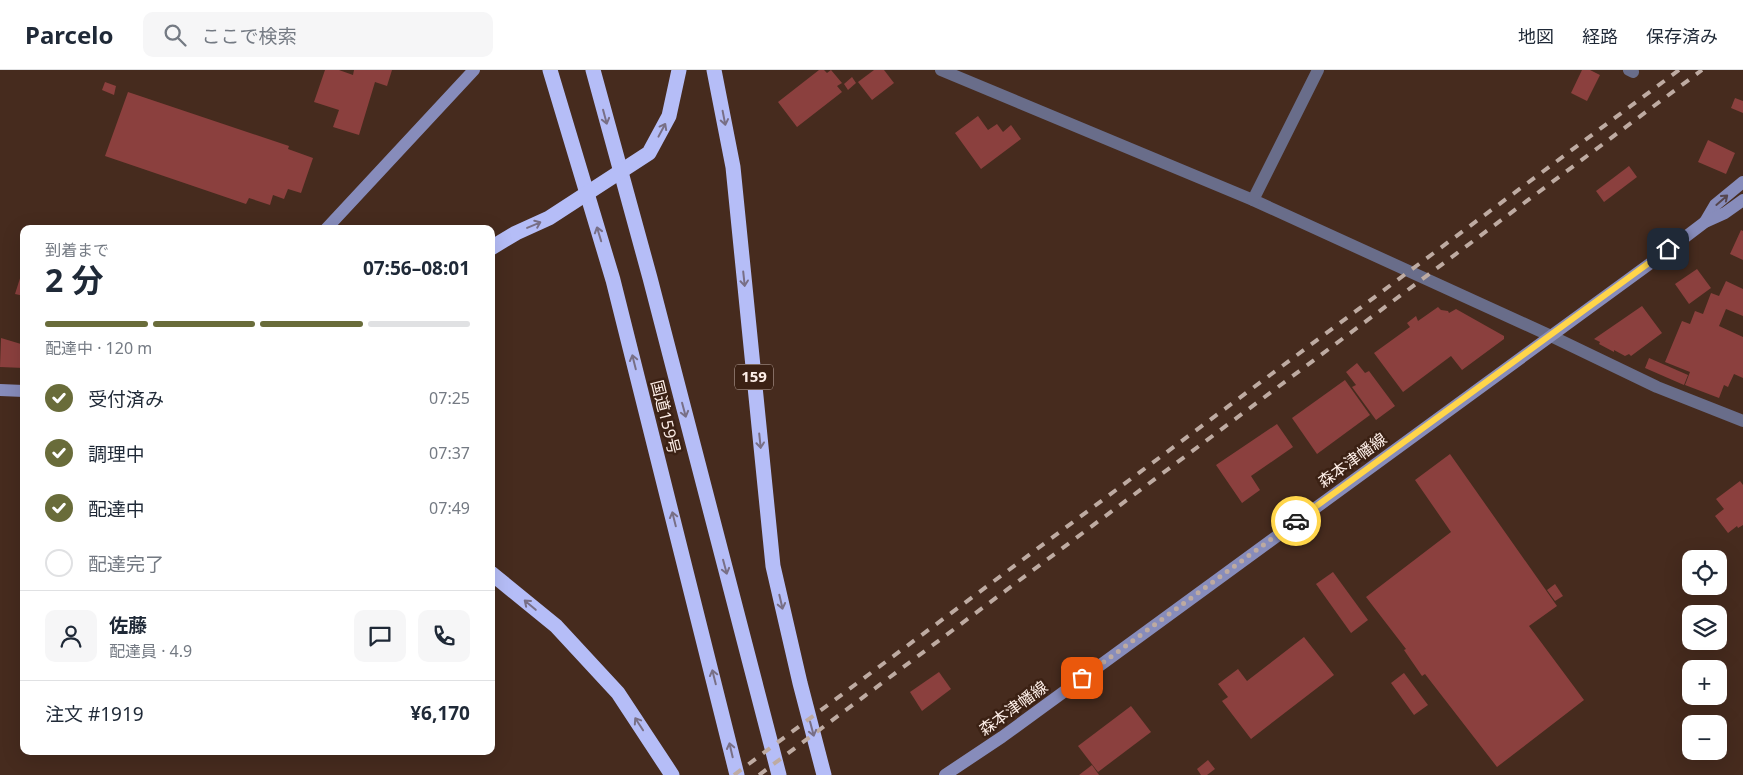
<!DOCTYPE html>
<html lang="ja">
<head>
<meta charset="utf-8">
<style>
	:root { --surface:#fff; --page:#f6f6f7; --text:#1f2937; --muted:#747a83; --line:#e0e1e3; --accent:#696c3a }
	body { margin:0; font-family:"Noto Sans","Noto Sans JP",sans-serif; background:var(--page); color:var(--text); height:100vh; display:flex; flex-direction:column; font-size:19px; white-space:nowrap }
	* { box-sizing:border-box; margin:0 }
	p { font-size:16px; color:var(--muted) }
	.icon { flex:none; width:28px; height:28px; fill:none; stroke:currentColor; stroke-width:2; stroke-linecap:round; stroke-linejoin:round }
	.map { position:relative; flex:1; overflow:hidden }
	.drawer { position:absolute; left:20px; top:155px; width:475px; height:530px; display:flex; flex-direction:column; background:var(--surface); border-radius:10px; box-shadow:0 5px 20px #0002 }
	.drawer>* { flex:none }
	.fabs { position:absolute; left:1682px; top:480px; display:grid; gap:10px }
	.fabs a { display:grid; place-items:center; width:45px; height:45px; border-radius:10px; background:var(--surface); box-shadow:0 5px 20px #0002; font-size:25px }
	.pin { position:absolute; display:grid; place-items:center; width:42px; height:42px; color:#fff; margin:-21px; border-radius:10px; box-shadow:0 2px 8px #0006 }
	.courier { position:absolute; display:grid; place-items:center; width:50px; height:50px; margin:-25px; border:4px solid #ffd54a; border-radius:50%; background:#fff; color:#222; box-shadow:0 1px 6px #0007 }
	.summary em { font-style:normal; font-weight:700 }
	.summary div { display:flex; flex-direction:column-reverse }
	.summary { display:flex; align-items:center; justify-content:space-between; height:85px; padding:0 25px }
	h1 { font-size:32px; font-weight:700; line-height:38px }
	.bar { display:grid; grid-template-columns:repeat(4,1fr); gap:8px 5px; align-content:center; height:60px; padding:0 25px }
	.bar i { height:6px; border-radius:4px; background:var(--line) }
	.bar .on { background:var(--accent) }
	.bar p { grid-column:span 4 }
	.line { display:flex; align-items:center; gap:12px; padding:0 25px; border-top:1px solid var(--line) }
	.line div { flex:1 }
	.round { display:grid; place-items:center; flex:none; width:52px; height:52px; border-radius:10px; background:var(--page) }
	ol { padding:0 25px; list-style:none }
	li { display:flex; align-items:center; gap:15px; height:55px }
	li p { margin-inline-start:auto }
	li .icon { padding:5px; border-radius:50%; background:var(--accent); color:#fff; stroke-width:4 }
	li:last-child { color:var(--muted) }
	li i { width:28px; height:28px; border:2px solid var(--line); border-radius:50% }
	header { display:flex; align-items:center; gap:30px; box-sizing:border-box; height:70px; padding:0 25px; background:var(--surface); border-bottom:1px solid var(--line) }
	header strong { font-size:24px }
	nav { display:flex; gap:28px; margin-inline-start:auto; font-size:18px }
	.search { width:350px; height:45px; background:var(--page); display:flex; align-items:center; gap:12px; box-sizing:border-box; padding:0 18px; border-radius:10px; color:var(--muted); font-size:19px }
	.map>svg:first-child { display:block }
	.building { fill:#8b403e }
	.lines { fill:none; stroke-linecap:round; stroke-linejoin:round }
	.street { stroke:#696d8a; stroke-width:12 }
	.secondary { stroke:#878cbb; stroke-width:12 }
	.highway { stroke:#b5bdf7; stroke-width:15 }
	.rail { stroke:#beaba2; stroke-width:4; stroke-dasharray:9 9; stroke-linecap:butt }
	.oneway { stroke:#786f86 }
	.oneway2 { stroke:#56464e }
	.done { stroke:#bdaaa1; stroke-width:5; stroke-dasharray:0 9 }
	.route { stroke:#ffd54a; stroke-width:6 }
	.labels { text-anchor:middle; stroke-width:5; stroke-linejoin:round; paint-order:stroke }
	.shield { fill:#3b2114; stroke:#c3b0a8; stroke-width:1 }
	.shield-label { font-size:15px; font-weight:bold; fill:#fdeee7 }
	.street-label { font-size:16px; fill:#fdeee7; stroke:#3b2114 }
</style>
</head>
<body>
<header>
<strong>Parcelo</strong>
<div class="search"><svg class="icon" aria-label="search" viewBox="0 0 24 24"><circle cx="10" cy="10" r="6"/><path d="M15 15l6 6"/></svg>ここで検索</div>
<nav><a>地図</a><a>経路</a><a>保存済み</a></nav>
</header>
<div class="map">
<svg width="1743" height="705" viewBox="0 0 1743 705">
	<rect width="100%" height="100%" fill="#462b1e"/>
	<g class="building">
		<polygon points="325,0 339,0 353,5 354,0 392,0 387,16 375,12 359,65 333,57 339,40 314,32"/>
		<polygon points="819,0 824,0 827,3 831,0 842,13 837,16 842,22 797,57 778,32"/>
		<polygon points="874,0 884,0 894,13 872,30 858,12"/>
		<polygon points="1582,0 1590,0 1600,5 1587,31 1571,23"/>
		<polygon points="852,7 856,13 848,20 844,14"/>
		<polygon points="105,12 116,16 114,25 102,20"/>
		<polygon points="128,22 289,76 288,79 313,88 301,123 288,119 284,129 273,125 270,135 249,128 246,134 105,86"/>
		<polygon points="1735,28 1743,31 1743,43 1731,38"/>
		<polygon points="978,46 988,60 997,54 1003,62 1011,55 1021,69 981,99 955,63"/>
		<polygon points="1708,70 1735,83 1726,104 1698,92"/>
		<polygon points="1629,96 1637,107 1604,132 1596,121"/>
		<polygon points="1741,160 1743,161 1743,190 1730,184"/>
		<polygon points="23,199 24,199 24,226 15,224"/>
		<polygon points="1697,199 1711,218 1689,234 1675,214"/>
		<polygon points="1726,211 1743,219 1743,246 1726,239 1719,256 1743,267 1743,308 1734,304 1728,317 1724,315 1719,328 1685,315 1690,302 1665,292 1682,251 1690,254 1695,241 1703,244 1711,223 1719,226"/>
		<polygon points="1642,236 1662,263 1631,286 1629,284 1625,286 1614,280 1614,282 1599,274 1600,272 1594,269"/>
		<polygon points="1438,237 1441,240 1448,241 1449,243 1456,239 1504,266 1504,269 1462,300 1451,286 1403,322 1374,283 1410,257 1407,253 1416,246 1418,251"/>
		<polygon points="1,268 21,274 22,270 24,271 24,298 0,297"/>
		<polygon points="1649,288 1688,305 1684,315 1645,298"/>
		<polygon points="1357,293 1365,303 1369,301 1395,336 1376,350 1352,317 1356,315 1346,302"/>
		<polygon points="1345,310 1370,345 1317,384 1292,348"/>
		<polygon points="1277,354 1293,377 1251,406 1260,420 1242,433 1216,395"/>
		<polygon points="1450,384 1557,536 1529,556 1584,630 1497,697 1425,604 1422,606 1404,580 1406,579 1366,527 1451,462 1415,410"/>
		<polygon points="1740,411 1743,415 1743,455 1738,458 1737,456 1728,463 1715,446 1724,439 1716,429"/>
		<polygon points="1333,502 1368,550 1351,563 1316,514"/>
		<polygon points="1555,514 1563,526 1555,531 1547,520"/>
		<polygon points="1304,567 1334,605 1251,669 1222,631 1228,627 1218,614 1238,599 1247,611"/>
		<polygon points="939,602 951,619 922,641 910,622"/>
		<polygon points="1404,603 1428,635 1414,645 1391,613"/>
		<polygon points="1131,636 1151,662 1098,702 1078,676"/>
		<polygon points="1208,690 1215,699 1207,705 1201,705 1197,699"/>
		<polygon points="1092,695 1099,705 1079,705"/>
	</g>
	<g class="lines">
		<g class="street">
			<polyline points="941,0 1253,130 1551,266 1657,317 1743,351"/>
			<polyline points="1629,0 1633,2"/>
			<polyline points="1253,130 1318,0"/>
		</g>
		<g class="secondary">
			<polyline points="1705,152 1715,135 1743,112"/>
			<polyline points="326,159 474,0"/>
			<polyline points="0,320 24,321"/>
			<polyline points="945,705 1002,667 1655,190 1705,152 1725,143 1743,130"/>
		</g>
		<g class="highway">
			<polyline points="550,0 613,210 737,705"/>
			<polyline points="593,0 650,208 779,705"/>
			<polyline points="714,0 733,97 773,496 800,613 824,705"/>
			<polyline points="491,178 516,163 549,148 649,83 669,46 679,0"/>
			<polyline points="491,503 556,556 618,623 672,705"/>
		</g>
		<g class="rail">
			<polyline points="734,705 1679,0"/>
			<polyline points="759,705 1702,0"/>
		</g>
	</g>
	<defs><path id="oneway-shaft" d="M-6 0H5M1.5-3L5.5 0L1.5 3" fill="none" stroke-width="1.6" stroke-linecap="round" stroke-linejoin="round" transform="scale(1.25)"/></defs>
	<g class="oneway">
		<use href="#oneway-shaft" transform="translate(605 47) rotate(75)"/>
		<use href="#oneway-shaft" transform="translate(724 48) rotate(79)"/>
		<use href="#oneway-shaft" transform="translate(662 60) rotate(-62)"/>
		<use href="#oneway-shaft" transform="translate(534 155) rotate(-23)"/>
		<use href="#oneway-shaft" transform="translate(599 164) rotate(-107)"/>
		<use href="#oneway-shaft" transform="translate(744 209) rotate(84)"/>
		<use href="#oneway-shaft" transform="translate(634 292) rotate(-104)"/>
		<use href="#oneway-shaft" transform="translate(684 340) rotate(75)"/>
		<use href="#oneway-shaft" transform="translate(760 371) rotate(84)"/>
		<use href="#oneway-shaft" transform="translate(674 449) rotate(-104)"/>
		<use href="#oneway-shaft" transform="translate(725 497) rotate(75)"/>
		<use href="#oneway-shaft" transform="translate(781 532) rotate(77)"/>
		<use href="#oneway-shaft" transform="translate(530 535) rotate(-140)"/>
		<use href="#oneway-shaft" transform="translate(714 607) rotate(-104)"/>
		<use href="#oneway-shaft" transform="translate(639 654) rotate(-123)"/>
		<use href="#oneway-shaft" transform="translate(812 659) rotate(75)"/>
		<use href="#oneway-shaft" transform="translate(731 680) rotate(-103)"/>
	</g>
	<use class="oneway2" href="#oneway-shaft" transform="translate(1722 130) rotate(-41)"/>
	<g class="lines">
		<polyline class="done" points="1082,608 1296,451"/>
		<polyline class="route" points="1296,451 1668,179"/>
	</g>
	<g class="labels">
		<rect class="shield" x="735" y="294.5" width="38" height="25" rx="4"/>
		<g class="shield-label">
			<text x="754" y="312">159</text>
		</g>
		<g class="street-label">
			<text transform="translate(666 347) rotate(76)" y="6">国道159号</text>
			<text transform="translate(1352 390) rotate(-36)" y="6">森本津幡線</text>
			<text transform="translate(1013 638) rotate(-36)" y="6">森本津幡線</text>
		</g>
	</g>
</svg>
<div class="fabs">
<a><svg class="icon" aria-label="locate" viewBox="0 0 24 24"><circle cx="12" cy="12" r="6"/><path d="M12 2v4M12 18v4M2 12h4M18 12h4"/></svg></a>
<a><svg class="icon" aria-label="layers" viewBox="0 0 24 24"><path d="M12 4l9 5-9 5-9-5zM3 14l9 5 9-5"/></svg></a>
<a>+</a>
<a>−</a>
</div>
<div class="pin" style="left:1082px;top:608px;background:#ea580c"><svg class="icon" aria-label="bag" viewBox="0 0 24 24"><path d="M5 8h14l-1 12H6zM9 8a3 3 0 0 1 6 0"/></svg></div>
<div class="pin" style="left:1668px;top:179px;background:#1f2937"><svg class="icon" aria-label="home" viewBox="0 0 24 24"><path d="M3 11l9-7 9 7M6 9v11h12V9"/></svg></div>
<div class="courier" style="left:1296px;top:451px"><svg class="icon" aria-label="car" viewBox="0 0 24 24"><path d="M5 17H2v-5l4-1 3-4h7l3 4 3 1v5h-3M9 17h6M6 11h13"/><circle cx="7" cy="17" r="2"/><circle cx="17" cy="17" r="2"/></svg></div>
<section class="drawer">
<div class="summary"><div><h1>2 分</h1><p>到着まで</p></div><em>07:56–08:01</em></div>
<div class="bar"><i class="on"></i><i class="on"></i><i class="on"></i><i></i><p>配達中 · 120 m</p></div>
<ol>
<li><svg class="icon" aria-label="check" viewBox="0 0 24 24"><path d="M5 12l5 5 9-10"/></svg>受付済み<p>07:25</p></li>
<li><svg class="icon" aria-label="check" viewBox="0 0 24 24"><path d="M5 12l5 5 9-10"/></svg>調理中<p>07:37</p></li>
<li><svg class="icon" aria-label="check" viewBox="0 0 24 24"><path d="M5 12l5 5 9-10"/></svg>配達中<p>07:49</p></li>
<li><i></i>配達完了</li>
</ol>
<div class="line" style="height:90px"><a class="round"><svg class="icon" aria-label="person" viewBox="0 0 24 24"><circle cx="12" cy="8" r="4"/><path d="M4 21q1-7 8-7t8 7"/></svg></a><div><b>佐藤</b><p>配達員 · 4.9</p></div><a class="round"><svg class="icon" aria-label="chat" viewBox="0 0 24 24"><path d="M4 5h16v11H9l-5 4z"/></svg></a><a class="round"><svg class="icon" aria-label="phone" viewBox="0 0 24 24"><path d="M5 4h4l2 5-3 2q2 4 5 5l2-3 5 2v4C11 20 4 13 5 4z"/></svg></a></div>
<div class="line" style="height:65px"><div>注文 #1919</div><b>¥6,170</b></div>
</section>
</div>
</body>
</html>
